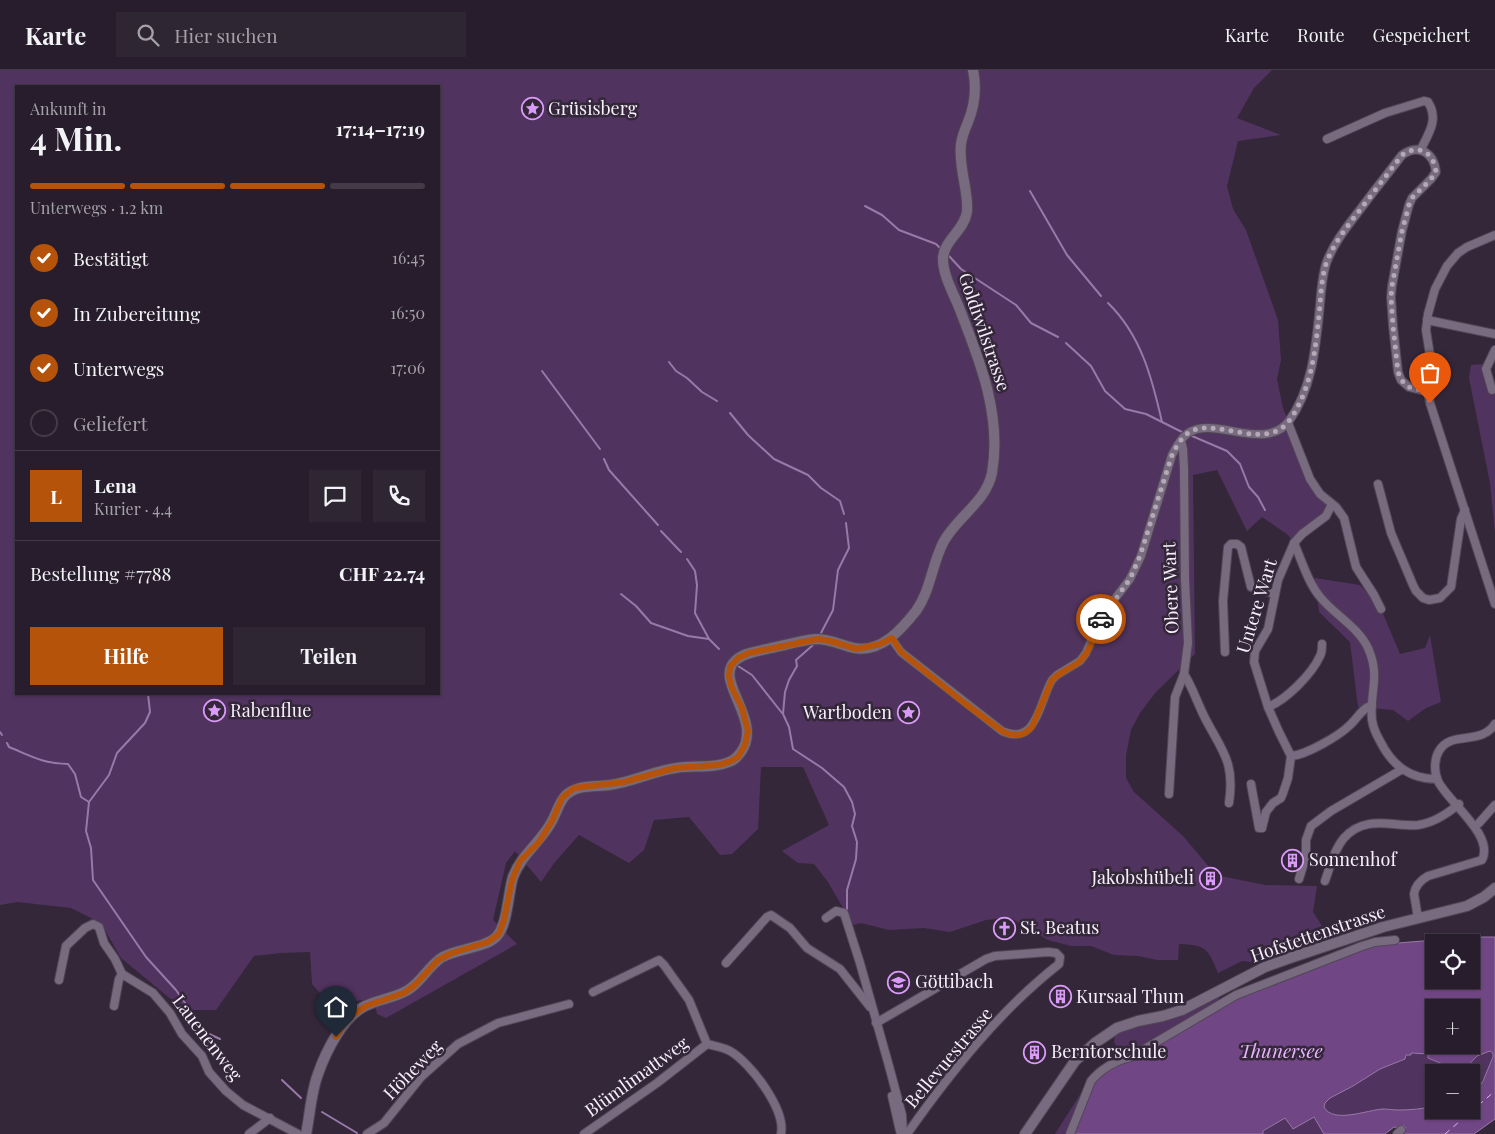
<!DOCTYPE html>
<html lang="de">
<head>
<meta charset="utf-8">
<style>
	:root { --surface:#271d2c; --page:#2f2634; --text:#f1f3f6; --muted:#a4a2a9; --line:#433b48; --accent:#b45309 }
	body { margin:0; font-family:"Playfair Display",serif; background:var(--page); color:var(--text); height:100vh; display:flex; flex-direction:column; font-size:19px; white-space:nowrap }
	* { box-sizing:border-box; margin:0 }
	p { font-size:16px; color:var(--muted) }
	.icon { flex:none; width:28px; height:28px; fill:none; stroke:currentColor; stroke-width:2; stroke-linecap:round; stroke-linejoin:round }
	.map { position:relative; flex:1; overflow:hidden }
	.drawer { position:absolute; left:15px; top:15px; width:425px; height:610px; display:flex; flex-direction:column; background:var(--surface); border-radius:0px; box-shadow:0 1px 4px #0004,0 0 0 1px var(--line) }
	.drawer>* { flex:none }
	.tools { position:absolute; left:1425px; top:864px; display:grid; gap:10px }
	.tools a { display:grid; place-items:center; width:55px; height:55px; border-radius:0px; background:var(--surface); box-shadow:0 1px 4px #0004,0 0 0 1px var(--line); font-size:25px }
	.pin { position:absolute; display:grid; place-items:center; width:42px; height:42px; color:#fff; margin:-51px -21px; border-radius:50% 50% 50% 0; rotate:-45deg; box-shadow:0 0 5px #0007 }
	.pin .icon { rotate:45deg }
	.courier { position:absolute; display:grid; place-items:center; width:50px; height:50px; margin:-25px; border:4px solid #b45309; border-radius:50%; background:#fff; color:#222; box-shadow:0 1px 6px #0007 }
	.overview em { font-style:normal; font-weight:700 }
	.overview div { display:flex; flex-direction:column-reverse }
	.overview { display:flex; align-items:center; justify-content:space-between; height:85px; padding:0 15px }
	h1 { font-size:32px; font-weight:700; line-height:38px }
	.bar { display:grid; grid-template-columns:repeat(4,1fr); gap:8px 5px; align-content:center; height:60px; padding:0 15px }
	.bar i { height:6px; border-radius:4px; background:var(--line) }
	.bar .on { background:var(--accent) }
	.bar p { grid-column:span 4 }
	.line { display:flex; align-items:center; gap:12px; padding:0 15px; border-top:1px solid var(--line) }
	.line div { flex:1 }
	.round { display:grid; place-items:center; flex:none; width:52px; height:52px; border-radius:0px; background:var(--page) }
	ol { padding:0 15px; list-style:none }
	li { display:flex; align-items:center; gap:15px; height:55px }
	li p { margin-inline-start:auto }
	li .icon { padding:5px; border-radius:50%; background:var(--accent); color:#fff; stroke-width:4 }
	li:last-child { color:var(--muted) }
	li i { width:28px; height:28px; border:2px solid var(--line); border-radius:50% }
	.action { display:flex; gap:10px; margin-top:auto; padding:10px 15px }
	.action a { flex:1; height:58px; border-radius:0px; background:var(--accent); color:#fff; font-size:20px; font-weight:700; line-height:58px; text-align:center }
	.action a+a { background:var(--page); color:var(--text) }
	header { display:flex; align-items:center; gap:30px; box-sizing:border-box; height:70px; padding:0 25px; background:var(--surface); border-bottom:1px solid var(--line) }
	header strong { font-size:24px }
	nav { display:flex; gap:28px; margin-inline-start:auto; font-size:18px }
	.search { width:350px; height:45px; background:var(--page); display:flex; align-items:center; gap:12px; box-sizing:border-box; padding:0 18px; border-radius:0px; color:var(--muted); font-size:19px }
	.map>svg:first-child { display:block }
	.green { fill:#51335f; fill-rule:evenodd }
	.water { fill:#714685; stroke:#9979a8; fill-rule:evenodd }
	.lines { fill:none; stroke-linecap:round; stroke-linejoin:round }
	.stream { stroke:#9979a8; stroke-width:2 }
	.ferry { stroke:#e5b4fc; stroke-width:1; stroke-dasharray:6 5; stroke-linecap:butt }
	.street-casing { stroke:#514655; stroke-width:10 }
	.secondary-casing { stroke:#514655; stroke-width:12 }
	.street { stroke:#786a7f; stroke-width:8 }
	.secondary { stroke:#786a7f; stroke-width:10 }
	.done { stroke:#b3a9b7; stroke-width:5; stroke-dasharray:0 9 }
	.route { stroke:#b45309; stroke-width:6 }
	.labels { text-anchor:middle; stroke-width:5; stroke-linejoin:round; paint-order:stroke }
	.poi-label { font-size:18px; fill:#f7effb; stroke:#34273a; text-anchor:start }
	.street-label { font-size:18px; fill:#f7effb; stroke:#34273a }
	.water-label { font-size:19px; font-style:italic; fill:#e5b4fc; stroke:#34273a }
</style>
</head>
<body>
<header>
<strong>Karte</strong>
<div class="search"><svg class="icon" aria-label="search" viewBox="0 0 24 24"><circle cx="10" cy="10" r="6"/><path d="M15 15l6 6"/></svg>Hier suchen</div>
<nav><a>Karte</a><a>Route</a><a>Gespeichert</a></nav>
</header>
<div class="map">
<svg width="1495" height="1064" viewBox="0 0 1495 1064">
	<rect width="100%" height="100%" fill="#34273a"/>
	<g class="green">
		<path d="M0,0H1272L1254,18L1237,48L1281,65L1238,71L1227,116L1233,139L1246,160L1278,250L1281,290L1277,309L1283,338L1310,409L1332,434L1330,440L1294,473L1288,465L1262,447L1247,461L1217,400L1193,405L1195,584L1156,622L1140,643L1131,660L1126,685V708L1134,722L1183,766L1216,805L1265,815L1317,816L1313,842L1322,856L1257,880L1254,890L1250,892L1242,891L1218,903C1208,878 1206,875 1179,874L1178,890H1157L1138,886L1114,885L1091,876H1071L1048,870L1009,847L986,850L950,862L924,858L889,860L861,853L853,855L828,812L814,794L798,793L782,781L829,755L803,697H761L758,759L732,784L720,785L689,747L654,750L644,780L629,793L579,765L555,792L541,812L515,781L506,793L493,850L517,874L386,948L377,944L374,929L346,932L325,929L312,914L310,882L281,883L254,886L216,940H184L121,888L101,853L71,838L17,832L0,835ZM16,16H439V624H16Z"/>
		<polygon points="1482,294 1489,324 1495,324 1495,463 1490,413 1469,308 1471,295"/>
		<polygon points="1315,508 1360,515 1381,539 1400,584 1425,578 1430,565 1441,632 1426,638 1408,651 1393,640 1358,637 1350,572 1319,542"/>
		<polygon points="1218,926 1220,931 1129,984 1122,985 1114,972 1115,965 1128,957 1148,952 1165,951 1205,934"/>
		<path d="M1490,981L1493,983C1493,993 1481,1013 1476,1021L1471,1017V1002H1434V1036C1422,1039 1411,1040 1399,1040C1393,1040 1388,1039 1383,1039C1367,1040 1333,1054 1324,1037L1325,1033L1330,1028L1353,1016L1380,999L1404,989L1405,985C1426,979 1444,992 1462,1002L1477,986Z"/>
		<polygon points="1081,1023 1084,1025 1066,1064 1055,1064"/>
		<polygon points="1315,1047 1324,1064 1263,1064 1263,1062 1285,1048 1291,1058"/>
	</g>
	<path class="water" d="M1465,867H1495V1049L1474,1064H1401L1406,1058L1403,1055L1400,1058L1394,1057L1385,1064H1324L1314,1047L1293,1059L1285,1048L1263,1061V1064H1072L1096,1007L1124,990L1126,992L1240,926L1373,875L1460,868L1463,870ZM1434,872H1471V910H1434ZM1434,938H1471V975H1434ZM1490,981L1493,983V987L1483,1011L1476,1021L1471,1017V1040H1434V1036C1422,1039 1411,1040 1399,1040C1393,1040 1388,1039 1383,1039C1367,1040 1333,1054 1324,1037L1325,1033L1330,1028L1353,1016L1380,999L1405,989L1406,985H1411V983L1428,984V988L1462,1002L1477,986Z"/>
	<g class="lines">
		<g class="stream">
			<polyline points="1030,121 1067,185 1101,226"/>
			<polyline points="865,136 882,145 899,160 936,174 940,178"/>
			<polyline points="949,186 961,199 1016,235 1031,253 1058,267"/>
			<path d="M1108,233C1141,265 1152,308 1162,352"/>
			<polyline points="1066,273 1091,296 1105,321 1125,339 1146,344 1182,362"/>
			<polyline points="669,292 676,301 687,308 702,322 717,331"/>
			<polyline points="542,301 600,379"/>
			<polyline points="730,343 748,365 774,389 808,405 821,418 840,431 844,444"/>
			<polyline points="1192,366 1227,381 1240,394 1249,417 1258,427 1265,440"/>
			<polyline points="604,389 609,400 658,455"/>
			<polyline points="661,461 681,482"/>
			<polyline points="687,489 695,501 697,515 695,543 709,569 719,579"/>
			<polyline points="621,524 636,536 651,553 688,566 709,569"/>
			<polyline points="821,563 833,540 838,500 849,478 846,453"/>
			<polyline points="813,575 796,590 797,596 789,610 785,622 783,644 789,657 793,679 822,698 844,717 852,732 855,744 852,756 857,772 856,789 847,820 847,841"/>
			<polyline points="738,596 752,605 782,643"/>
			<polyline points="148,624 150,642 145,653 117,683 109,705 89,732 86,761 91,778 93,810 146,887 176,920 205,962 220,969"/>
			<polyline points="0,662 2,665"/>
			<path d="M7,673L9,677C31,686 44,694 68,694L75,704L81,727L89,732"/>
			<polyline points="282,1010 301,1028"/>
			<polyline points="322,1042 357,1063"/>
		</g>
		<polyline class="ferry" points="1445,1064 1495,1021"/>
		<defs>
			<g id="street">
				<path d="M1327,69L1385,43L1424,31L1428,32C1439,49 1429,63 1421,79"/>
				<polyline points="1495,165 1467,177 1458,183 1447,196 1435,219 1428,244 1426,260 1433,304 1428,322 1430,333 1495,534"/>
				<polyline points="1427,250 1495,264"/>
				<polyline points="1492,320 1486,299 1495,280"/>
				<polyline points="1288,353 1310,409 1320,424 1336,437 1344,448 1356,497 1374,525 1381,539"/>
				<polyline points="1378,414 1391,463 1413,515 1416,521 1423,528 1429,530 1440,528 1451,517 1461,449 1465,440"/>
				<path d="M1294,473C1302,491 1308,513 1321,528C1335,545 1358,557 1368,578C1381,607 1369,623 1372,650C1373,657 1376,664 1380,671C1392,695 1409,709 1437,709"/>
				<path d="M891,568L901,582L1002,661C1037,677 1039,632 1052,610L1057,605L1080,591L1086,583L1101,547L1130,509L1141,486L1172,385C1176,377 1181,368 1188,363C1214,345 1265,383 1289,351C1313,318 1316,274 1320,235C1321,221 1322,207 1326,194C1334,171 1351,152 1365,133C1377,117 1390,101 1402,85C1419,73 1434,83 1436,102L1431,109L1412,128L1409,135L1402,161L1392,216L1391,227L1393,256L1398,302L1401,310L1409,317L1428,322"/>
				<polyline points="1225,582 1223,531 1228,477 1231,474 1237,474 1241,477 1251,517 1275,524"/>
				<path d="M1184,604C1193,618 1198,635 1206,650C1223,682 1235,693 1229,733"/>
				<path d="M1268,637C1286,630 1312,604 1320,586C1322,583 1322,578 1322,574"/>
				<path d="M1291,686C1306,685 1339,666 1350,655C1358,648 1361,639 1372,635"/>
				<polyline points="1251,714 1259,758 1262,758"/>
				<polyline points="1169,724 1175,627 1184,604 1188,573 1185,510 1184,399 1183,379 1181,371"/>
				<polyline points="1479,753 1495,735"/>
				<polyline points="1262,758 1266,742 1273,733 1281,728 1283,723 1288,708 1291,686 1279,662 1268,637 1254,592 1255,581 1268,559 1278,510 1294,473 1302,464 1326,446 1332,434"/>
				<polyline points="1299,809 1306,786 1306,770 1311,756 1331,741 1401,700"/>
				<path d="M1325,811C1330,797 1334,780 1344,768C1365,744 1393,757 1418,755C1434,753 1447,744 1459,734"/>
				<polyline points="826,848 836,841 844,843 860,893 889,996 902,1045 903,1064"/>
				<path d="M1418,848L1414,824C1415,816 1421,810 1428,806L1482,790C1495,765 1447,731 1438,711C1434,702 1434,689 1439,681C1451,660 1481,676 1495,654"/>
				<polyline points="726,893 767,847 771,845 790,858 807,878 840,899 870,937"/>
				<polyline points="59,910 66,876 85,858 93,854 99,857 104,873 115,889 122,904 153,923 170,943 182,964 202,986 209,1002 226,1021 243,1035 298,1064"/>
				<path d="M593,922L659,890L664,895L689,930L707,974C715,976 723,977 730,981C751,993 786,1040 781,1064"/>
				<polyline points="114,936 119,909 122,904"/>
				<path d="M876,953L986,889L995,886L1048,882L1056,883L1060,887L1059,894C1000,940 950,1003 907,1064"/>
				<polyline points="892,1026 900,1061"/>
				<polyline points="249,1064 270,1048"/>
				<polyline points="367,1064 384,1053 421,1007 458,974 498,953 569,934"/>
				<polyline points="584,1064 657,1013 707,974"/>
				<path d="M1070,1064L1091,1011C1101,999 1116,990 1131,987L1236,925L1362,876L1375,872L1395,870"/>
				<polyline points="1397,1064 1401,1060"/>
			</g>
			<g id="secondary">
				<path d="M306,1064C310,1045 311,1022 318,1004C326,981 343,947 365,936C379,929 395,928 408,920C421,912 428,897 441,888C456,878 485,879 497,866C508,853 508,823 513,807C521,785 541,772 552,751C557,742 559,732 566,725C578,714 595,717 610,715C633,712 653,701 676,698C693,695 713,699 729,692C735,690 737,687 741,682C764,650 712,610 736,590C745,582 760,581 771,578C786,575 802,570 816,569C830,569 841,575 854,578C881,583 901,560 916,541C931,520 932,493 944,471C958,446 986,432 992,403C1002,346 980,291 960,240C954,224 943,206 943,189C943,171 964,161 967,142C969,121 958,97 961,74C962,66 965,59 968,52C975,35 977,19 973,0"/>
				<polyline points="1025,1064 1075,991 1095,973 1117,958 1138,951 1163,946 1182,940 1265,897 1290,888 1383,857 1467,836 1484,827 1495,818"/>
			</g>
		</defs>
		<use href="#street" class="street-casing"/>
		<use href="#secondary" class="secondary-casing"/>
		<use href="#street" class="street"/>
		<use href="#secondary" class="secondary"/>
	</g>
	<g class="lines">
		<path class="done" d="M1101,549L1130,509L1140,486L1172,385C1176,377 1181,368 1188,363C1214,345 1265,383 1289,351C1313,318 1316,274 1320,235C1321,221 1322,207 1326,194C1334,172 1349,154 1363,136C1376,119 1389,102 1402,85C1419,73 1434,83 1436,102L1431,109L1412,128L1409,135L1402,161L1392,216L1391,227L1393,256L1398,302L1401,310L1409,317L1428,322L1430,333"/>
		<path class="route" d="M336,967L342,957L354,944L366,936L404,923L415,915L438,890L452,883L488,872L499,864L504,850L512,810L520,791L539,772L552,751L562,728L574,718L624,712L675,698L718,695L729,692L738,687L745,675L748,661L742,638L731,616L729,606L730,597L738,588L749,583L818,569L830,571L857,579L880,574L892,568L901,582L963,632L1002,661L1008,664L1019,665L1025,663L1032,657L1052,610C1060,602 1070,599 1079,592C1091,581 1095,563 1101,549"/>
	</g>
	<defs>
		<symbol id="sight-ring" viewBox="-11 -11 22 22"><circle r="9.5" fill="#34273a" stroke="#da9af7" stroke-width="1.5"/><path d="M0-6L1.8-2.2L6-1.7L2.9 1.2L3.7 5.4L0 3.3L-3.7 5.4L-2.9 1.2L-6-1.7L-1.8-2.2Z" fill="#da9af7"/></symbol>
		<symbol id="building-ring" viewBox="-11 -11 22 22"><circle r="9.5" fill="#34273a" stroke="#da9af7" stroke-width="1.5"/><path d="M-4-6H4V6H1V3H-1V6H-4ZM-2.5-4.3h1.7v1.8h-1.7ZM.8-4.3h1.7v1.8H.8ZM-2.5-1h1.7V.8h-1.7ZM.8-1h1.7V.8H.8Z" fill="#da9af7"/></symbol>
		<symbol id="church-ring" viewBox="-11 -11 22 22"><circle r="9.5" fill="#34273a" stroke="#da9af7" stroke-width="1.5"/><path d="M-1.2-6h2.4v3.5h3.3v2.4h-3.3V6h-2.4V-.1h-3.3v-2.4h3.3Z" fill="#da9af7"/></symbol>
		<symbol id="school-ring" viewBox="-11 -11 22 22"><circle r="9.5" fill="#34273a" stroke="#da9af7" stroke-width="1.5"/><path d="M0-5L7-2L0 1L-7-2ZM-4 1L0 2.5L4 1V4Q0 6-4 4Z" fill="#da9af7"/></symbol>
	</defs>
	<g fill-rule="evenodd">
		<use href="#sight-ring" x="520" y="26" width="25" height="25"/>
		<use href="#sight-ring" x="202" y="628" width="25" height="25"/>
		<use href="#sight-ring" x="896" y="630" width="25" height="25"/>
		<use href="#building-ring" x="1280" y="778" width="25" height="25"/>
		<use href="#building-ring" x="1198" y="796" width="25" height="25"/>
		<use href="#church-ring" x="992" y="846" width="25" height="25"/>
		<use href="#school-ring" x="886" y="900" width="25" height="25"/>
		<use href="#building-ring" x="1048" y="914" width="25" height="25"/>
		<use href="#building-ring" x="1022" y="970" width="25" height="25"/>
	</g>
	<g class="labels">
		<g class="poi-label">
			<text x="548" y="45">Grüsisberg</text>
			<text x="230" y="647">Rabenflue</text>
			<text x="892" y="649" text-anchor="end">Wartboden</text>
			<text x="1309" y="796">Sonnenhof</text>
			<text x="1194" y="814" text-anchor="end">Jakobshübeli</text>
			<text x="1020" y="864">St. Beatus</text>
			<text x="915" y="918">Göttibach</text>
			<text x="1076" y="933">Kursaal Thun</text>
			<text x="1051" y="988">Berntorschule</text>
		</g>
		<g class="street-label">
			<text transform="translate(984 262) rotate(71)" y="6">Goldiwilstrasse</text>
			<text transform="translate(1171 518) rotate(-92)" y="6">Obere Wart</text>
			<text transform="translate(1257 536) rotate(-73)" y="6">Untere Wart</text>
			<text transform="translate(1318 864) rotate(-19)" y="6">Hofstettenstrasse</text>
			<text transform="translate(207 968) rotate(53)" y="6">Lauenenweg</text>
			<text transform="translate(949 988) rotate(-50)" y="6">Bellevuestrasse</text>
			<text transform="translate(413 1000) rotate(-46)" y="6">Höheweg</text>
			<text transform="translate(637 1007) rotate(-36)" y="6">Blümlimattweg</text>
		</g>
		<g class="water-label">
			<text x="1281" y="988">Thunersee</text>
		</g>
	</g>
</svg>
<div class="tools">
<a><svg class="icon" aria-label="locate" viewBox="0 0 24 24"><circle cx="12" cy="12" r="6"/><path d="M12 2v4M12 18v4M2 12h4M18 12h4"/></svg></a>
<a>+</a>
<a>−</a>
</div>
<div class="pin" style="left:1430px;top:333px;background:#ea580c"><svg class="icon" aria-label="bag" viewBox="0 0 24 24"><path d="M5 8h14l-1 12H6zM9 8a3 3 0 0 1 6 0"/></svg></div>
<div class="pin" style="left:336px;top:967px;background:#1f2937"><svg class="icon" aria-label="home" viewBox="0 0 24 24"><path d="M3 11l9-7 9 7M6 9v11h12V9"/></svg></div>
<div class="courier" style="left:1101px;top:549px"><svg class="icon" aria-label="car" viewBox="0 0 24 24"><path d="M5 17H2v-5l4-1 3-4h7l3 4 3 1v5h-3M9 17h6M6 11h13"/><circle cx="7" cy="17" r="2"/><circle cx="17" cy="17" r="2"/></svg></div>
<section class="drawer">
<div class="overview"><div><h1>4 Min.</h1><p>Ankunft in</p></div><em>17:14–17:19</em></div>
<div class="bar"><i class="on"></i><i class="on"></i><i class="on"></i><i></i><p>Unterwegs · 1.2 km</p></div>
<ol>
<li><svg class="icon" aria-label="check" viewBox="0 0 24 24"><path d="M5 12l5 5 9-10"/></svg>Bestätigt<p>16:45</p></li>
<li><svg class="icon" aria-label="check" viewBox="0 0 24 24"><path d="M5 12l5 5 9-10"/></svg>In Zubereitung<p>16:50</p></li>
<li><svg class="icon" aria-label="check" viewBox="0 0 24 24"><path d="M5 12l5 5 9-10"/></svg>Unterwegs<p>17:06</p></li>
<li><i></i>Geliefert</li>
</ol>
<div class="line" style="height:90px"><b class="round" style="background:var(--accent);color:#fff">L</b><div><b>Lena</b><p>Kurier · 4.4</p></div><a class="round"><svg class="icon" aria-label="chat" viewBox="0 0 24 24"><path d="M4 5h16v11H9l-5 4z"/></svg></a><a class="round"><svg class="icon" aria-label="phone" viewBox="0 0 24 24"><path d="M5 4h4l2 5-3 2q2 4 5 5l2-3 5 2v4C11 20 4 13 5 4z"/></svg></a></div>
<div class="line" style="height:65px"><div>Bestellung #7788</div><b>CHF 22.74</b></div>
<div class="action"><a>Hilfe</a><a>Teilen</a></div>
</section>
</div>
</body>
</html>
